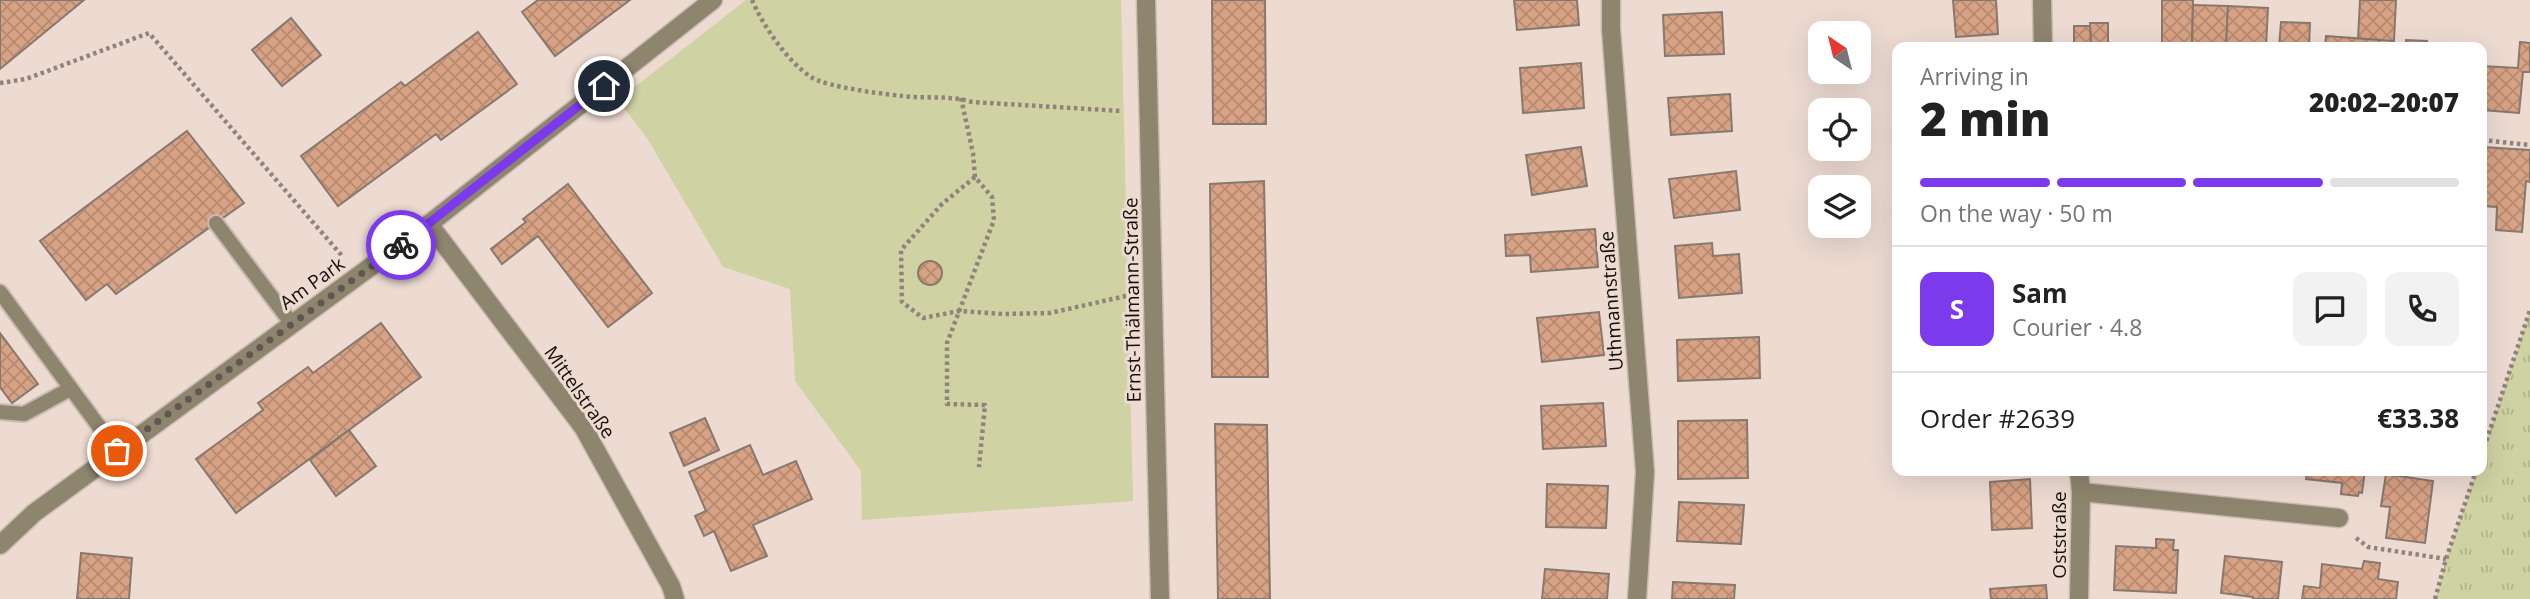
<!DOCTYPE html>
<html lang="en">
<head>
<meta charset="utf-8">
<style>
	:root { --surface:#fff; --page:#f2f2f2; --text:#222; --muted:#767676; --line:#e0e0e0; --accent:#7c3aed }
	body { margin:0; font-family:"Open Sans",sans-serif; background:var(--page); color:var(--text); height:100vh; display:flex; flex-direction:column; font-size:26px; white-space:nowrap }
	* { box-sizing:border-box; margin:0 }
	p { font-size:23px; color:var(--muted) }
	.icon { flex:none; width:38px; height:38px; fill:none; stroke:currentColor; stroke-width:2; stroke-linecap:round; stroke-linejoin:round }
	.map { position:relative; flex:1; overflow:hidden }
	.details { position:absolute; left:1892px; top:42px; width:595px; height:434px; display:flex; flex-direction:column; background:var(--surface); border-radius:14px; box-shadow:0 7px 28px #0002 }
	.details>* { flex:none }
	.needle { width:46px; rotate:325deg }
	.tools { position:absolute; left:1808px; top:21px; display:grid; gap:14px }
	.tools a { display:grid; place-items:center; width:63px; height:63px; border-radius:14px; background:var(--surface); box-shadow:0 7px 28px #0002; font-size:35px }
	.pin { position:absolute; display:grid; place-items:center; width:60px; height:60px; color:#fff; margin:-30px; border:4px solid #fff; border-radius:50%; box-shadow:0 2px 7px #0007 }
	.courier { position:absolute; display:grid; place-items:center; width:70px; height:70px; margin:-35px; border:5px solid #7c3aed; border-radius:50%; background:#fff; color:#222; box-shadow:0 2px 9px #0007 }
	.overview em { font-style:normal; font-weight:800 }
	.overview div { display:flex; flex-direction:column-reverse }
	.overview { display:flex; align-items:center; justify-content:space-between; height:119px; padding:0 28px }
	h1 { font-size:46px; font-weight:800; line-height:52px }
	.bar { display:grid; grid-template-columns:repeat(4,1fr); gap:10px 7px; align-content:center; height:84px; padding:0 28px }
	.bar i { height:9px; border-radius:5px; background:var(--line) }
	.bar .selected { background:var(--accent) }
	.bar p { grid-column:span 4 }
	.line { display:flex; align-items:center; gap:18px; padding:0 28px; border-top:2px solid var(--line) }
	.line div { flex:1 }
	.round { display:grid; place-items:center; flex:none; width:74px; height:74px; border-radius:14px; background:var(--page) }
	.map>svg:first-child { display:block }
	.grass { fill:url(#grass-tufts) }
	.park { fill:#cfd2a2 }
	.building { fill:url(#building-cross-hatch); stroke:#877870; stroke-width:2 }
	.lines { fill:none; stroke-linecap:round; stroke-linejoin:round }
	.service-casing { stroke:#cabab2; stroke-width:18 }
	.minor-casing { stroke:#cabab2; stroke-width:21 }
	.path { stroke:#8f837c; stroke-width:4.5; stroke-dasharray:3.5 3.5; stroke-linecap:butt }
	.service { stroke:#8e856e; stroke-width:14 }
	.minor { stroke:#8e856e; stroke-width:18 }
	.done { stroke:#615651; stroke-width:7; stroke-dasharray:0 12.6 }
	.route { stroke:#7c3aed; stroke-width:9 }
	.labels { text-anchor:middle; stroke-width:6; stroke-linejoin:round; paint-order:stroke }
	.street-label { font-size:19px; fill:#150f0c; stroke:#eddbd2 }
</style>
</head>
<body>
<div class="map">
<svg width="2530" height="599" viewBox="0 0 2530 599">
	<defs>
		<pattern id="grass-tufts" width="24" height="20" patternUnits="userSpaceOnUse" patternTransform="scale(1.75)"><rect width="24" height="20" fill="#cfd2a2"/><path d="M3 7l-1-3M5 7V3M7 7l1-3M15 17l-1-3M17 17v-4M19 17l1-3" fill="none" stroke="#b1b38a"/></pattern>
		<pattern id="building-cross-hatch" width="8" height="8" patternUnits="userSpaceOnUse" patternTransform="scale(1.75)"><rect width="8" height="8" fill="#d8a284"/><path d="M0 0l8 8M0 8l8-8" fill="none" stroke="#b88a71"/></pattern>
	</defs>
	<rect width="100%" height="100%" fill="#eddbd2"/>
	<polygon class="grass" points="2530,310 2530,599 2435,599 2446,559 2476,471 2482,471 2482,454"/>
	<polygon class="park" points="746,0 1121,0 1133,501 862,520 861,471 795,381 790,289 723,267 647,138 618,100"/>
	<g class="building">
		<polygon points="0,0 84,0 0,69"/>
		<polygon points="538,0 630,0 555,56 522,12"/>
		<polygon points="1212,0 1265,0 1266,124 1213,124"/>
		<polygon points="1514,0 1577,0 1579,25 1517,30"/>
		<polygon points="1953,0 1996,0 1998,34 1956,37"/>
		<polygon points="2162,0 2193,0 2192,47 2138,47 2162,47"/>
		<polygon points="2360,0 2396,0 2394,41 2358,39"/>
		<polygon points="2193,5 2228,6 2226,47 2192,47"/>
		<polygon points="2228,6 2268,8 2266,47 2226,47"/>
		<polygon points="1722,12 1724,54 1665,56 1663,15"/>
		<polygon points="291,18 321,55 282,86 252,50"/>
		<polygon points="2281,22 2310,23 2309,47 2279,47"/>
		<polygon points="2090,23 2108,23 2108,47 2138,47 2091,47"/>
		<polygon points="2074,26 2090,26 2091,47 2074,47"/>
		<polygon points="478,32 517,84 441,140 436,134 338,206 301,156 401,82 405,86"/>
		<polygon points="2326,36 2380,40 2379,47 2325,47"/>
		<polygon points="2406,40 2427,41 2426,47 2406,47"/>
		<polygon points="2520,42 2530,43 2530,72 2523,72 2519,113 2482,110 2482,66 2518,68"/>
		<polygon points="1581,63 1584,108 1523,113 1520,68"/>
		<polygon points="1730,94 1732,131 1671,135 1668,98"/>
		<polygon points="187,131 244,203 116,294 107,284 86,300 40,241"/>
		<polygon points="1581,147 1587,186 1532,195 1526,155"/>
		<polygon points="2482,147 2530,150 2530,182 2526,181 2522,232 2496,230 2497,207 2482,206"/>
		<polygon points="1736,171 1740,210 1674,218 1669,179"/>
		<polygon points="1264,181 1268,377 1212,377 1210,184"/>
		<polygon points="568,184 652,293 608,327 538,236 502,264 491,249 526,222 523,219"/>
		<polygon points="1595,229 1598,267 1531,272 1530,255 1506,256 1505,235"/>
		<polygon points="1712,243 1713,256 1739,254 1742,293 1679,298 1675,246"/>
		<circle cx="930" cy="273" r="12"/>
		<polygon points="1599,312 1604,355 1542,362 1537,318"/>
		<polygon points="381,323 421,377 236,513 196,459 263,410 258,403 308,367 313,373"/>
		<polygon points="0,333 38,384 12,403 0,387"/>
		<polygon points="1759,337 1760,378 1678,381 1677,340"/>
		<polygon points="1603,403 1606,446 1543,449 1541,406"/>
		<polygon points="705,418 719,450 684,466 670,433"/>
		<polygon points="1747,420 1748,478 1678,479 1678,421"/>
		<polygon points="1215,424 1267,425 1270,599 1218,599"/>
		<polygon points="349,430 376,466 336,496 310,460"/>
		<polygon points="750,445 763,475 796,461 812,499 753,525 767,556 731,571 714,531 704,536 695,516 706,511 689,472"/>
		<polygon points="2307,471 2365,471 2362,493 2359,492 2358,496 2341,494 2342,483 2306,479"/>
		<polygon points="2386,474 2433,481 2425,543 2386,538 2390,507 2381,506"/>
		<polygon points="2030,479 2032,528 1992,530 1990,482"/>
		<polygon points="1547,484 1608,486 1606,528 1546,527"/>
		<polygon points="1679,502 1744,505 1741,544 1677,541"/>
		<polygon points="2156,539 2174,540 2173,550 2178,550 2176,593 2114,590 2116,546 2156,548"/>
		<polygon points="81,553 132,558 129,599 77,599"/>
		<polygon points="2225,556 2282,562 2278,599 2253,599 2253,597 2221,593"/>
		<polygon points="2364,561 2380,563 2378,579 2398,582 2396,599 2302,599 2304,586 2320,588 2322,564 2362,569"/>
		<polygon points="1545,569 1609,574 1607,599 1542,599"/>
		<polygon points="1673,582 1735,585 1734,599 1672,599"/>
		<polygon points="2046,585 2047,599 1991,599 1990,589"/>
	</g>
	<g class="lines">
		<defs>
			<g id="service">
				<polyline points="216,223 292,324"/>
				<polyline points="0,292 117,451"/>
				<polyline points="0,412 24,414 70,389"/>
			</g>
			<g id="minor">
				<polyline points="1146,0 1160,599"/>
				<polyline points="1611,0 1611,29 1645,472 1637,599"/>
				<polyline points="2042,0 2043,47"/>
				<polyline points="429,224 583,427 671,586 675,599"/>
				<polyline points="2081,492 2339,518"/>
				<polyline points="0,545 34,513 429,224 713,0"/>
				<polyline points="2079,599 2081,492 2079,471"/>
			</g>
		</defs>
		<use href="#service" class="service-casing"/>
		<use href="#minor" class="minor-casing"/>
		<g class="path">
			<path d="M752,0C763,26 788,62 811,77C828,88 891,95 913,97C933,98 953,96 972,102L1122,111"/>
			<polyline points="0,83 26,79 149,33 343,257"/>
			<polyline points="961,98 973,153 975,177 992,197 994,220 947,343 947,404 985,405 979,467"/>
			<polyline points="2482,140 2530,145"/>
			<polyline points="975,177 942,204 901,250 902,302 923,318 959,311 1004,314 1050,313 1126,296"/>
			<polyline points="2482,454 2530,310"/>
			<polyline points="2356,538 2368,547 2446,559"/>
			<polyline points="2435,599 2446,559 2476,471"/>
		</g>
		<use href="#service" class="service"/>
		<use href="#minor" class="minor"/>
	</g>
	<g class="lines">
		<polyline class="done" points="117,451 401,245"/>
		<polyline class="route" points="401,245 604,86"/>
	</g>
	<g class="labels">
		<g class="street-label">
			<text transform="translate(312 283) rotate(-36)" y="7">Am Park</text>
			<text transform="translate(1132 300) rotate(-91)" y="7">Ernst-Thälmann-Straße</text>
			<text transform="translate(1611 301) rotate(-94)" y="7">Uthmannstraße</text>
			<text transform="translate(580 392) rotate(55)" y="7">Mittelstraße</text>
			<text transform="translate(2059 535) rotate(-90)" y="7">Oststraße</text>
		</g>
	</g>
</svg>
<div class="tools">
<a><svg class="needle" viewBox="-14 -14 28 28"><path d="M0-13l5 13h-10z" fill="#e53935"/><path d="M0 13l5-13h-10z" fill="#767676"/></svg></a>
<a><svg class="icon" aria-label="locate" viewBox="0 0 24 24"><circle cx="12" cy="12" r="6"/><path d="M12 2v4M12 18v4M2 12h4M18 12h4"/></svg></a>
<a><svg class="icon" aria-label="layers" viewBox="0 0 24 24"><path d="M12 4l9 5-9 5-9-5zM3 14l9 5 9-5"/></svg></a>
</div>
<div class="pin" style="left:117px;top:451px;background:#ea580c"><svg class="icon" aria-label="bag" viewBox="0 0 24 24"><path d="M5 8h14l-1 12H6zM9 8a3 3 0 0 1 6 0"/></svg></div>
<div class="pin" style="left:604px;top:86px;background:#1f2937"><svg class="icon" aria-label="home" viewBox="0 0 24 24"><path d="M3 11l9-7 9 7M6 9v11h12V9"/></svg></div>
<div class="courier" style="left:401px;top:245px"><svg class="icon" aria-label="bike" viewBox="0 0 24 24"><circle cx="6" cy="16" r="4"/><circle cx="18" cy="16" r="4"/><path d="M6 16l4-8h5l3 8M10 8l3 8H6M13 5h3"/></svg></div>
<section class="details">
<div class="overview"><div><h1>2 min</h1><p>Arriving in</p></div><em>20:02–20:07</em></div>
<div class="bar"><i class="selected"></i><i class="selected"></i><i class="selected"></i><i></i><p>On the way · 50 m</p></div>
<div class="line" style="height:126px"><b class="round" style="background:var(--accent);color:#fff">S</b><div><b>Sam</b><p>Courier · 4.8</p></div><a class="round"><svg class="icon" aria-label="chat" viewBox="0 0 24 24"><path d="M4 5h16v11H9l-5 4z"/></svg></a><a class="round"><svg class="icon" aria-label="phone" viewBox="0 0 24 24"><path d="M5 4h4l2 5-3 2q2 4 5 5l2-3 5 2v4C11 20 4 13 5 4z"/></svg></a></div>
<div class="line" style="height:91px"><div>Order #2639</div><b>€33.38</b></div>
</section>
</div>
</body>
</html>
